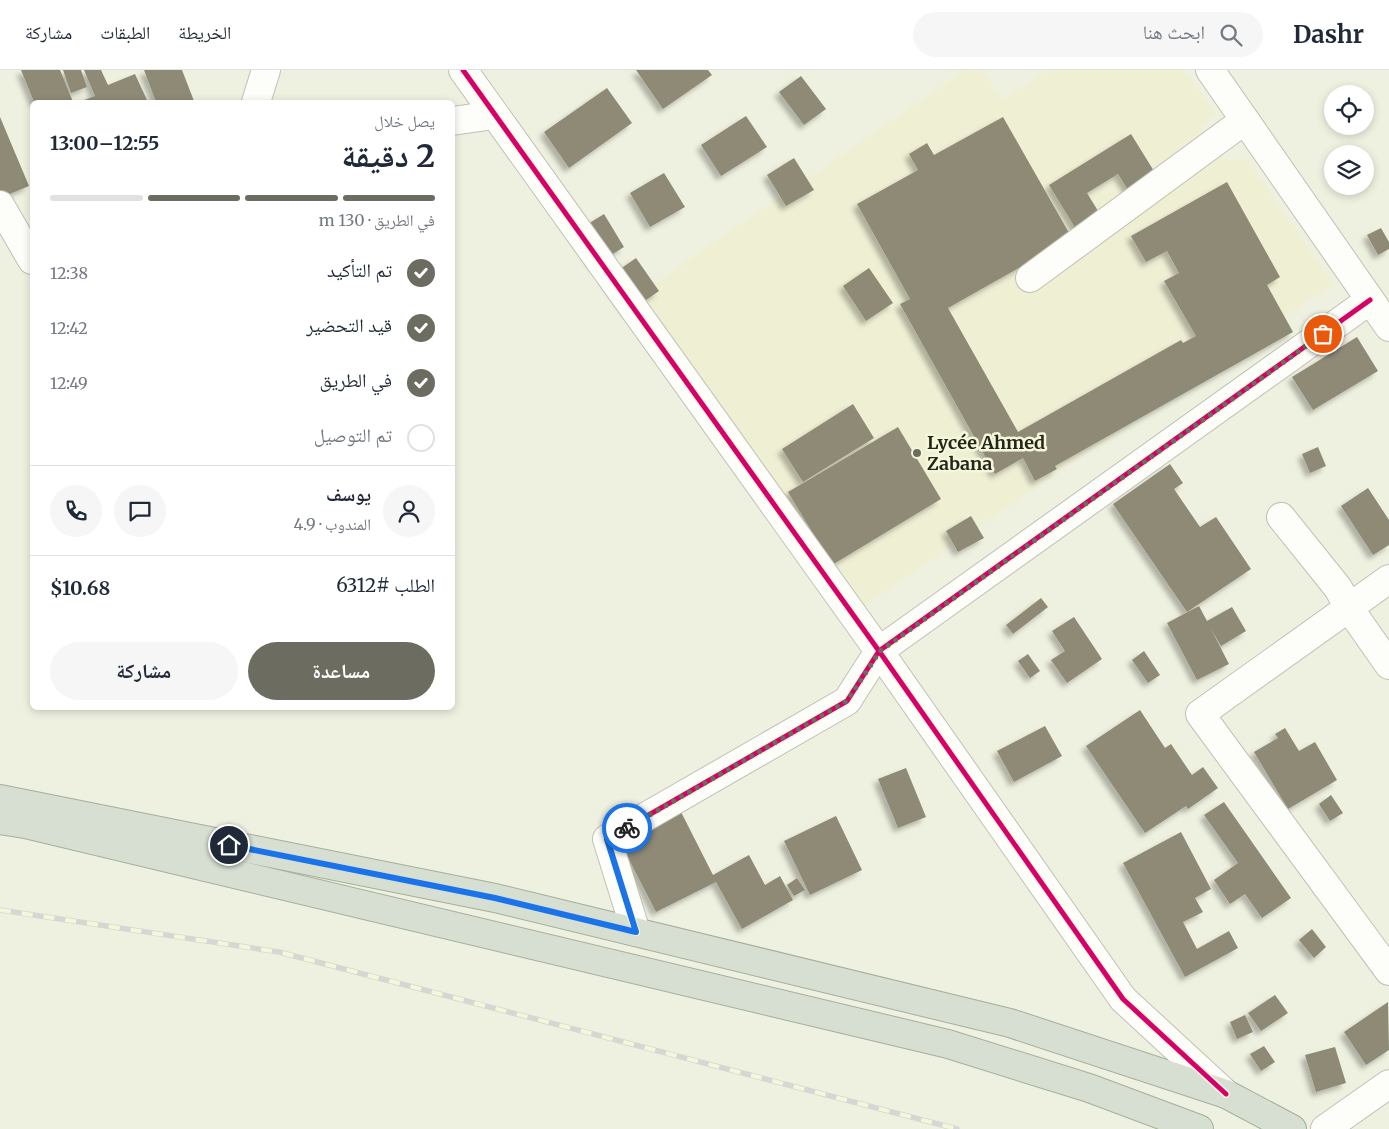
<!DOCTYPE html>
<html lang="ar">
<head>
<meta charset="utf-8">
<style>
	:root { --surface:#fff; --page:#f6f6f7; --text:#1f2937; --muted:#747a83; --line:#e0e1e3; --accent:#6c6d60 }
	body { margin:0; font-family:Merriweather,"Noto Naskh Arabic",serif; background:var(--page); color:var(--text); direction:rtl; height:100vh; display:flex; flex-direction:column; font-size:19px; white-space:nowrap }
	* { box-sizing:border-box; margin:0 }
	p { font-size:16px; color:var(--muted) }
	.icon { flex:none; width:28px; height:28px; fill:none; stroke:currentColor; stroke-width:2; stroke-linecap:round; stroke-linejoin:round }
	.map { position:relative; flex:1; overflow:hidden; direction:ltr }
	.drawer { position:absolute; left:30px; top:30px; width:425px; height:610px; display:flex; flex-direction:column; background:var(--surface); border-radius:8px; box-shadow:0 2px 8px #0003; direction:rtl }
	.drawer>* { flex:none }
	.tools { position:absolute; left:1324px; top:15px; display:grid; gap:10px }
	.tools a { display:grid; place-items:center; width:50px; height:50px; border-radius:50%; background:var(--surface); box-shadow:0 2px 8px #0003; font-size:25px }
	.pin { position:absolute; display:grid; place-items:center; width:42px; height:42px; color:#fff; margin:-21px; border:2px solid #fff; border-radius:50%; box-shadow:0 1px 5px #0007 }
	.courier { position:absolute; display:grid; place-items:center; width:50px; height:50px; margin:-25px; border:4px solid #1a73e8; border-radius:50%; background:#fff; color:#222; box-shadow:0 1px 6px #0007 }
	.summary em { font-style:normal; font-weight:700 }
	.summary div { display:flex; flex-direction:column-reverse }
	.summary { display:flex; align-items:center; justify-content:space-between; height:85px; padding:0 20px }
	h1 { font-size:32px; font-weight:700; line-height:38px }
	.bar { display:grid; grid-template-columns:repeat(4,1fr); gap:8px 5px; align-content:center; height:60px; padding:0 20px }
	.bar i { height:6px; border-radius:4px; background:var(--line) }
	.bar .on { background:var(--accent) }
	.bar p { grid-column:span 4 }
	.line { display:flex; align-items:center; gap:12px; padding:0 20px; border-top:1px solid var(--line) }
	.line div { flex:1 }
	.round { display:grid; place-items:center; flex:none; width:52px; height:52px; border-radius:26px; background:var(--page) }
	ol { padding:0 20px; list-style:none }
	li { display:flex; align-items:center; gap:15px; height:55px }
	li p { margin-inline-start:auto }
	li .icon { padding:5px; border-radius:50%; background:var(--accent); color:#fff; stroke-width:4 }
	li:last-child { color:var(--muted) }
	li i { width:28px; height:28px; border:2px solid var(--line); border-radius:50% }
	.action { display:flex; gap:10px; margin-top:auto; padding:10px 20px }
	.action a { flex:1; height:58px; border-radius:30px; background:var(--accent); color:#fff; font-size:20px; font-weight:700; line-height:58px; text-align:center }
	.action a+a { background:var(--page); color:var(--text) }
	header { display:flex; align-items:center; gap:30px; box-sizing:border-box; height:70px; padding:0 25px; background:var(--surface); border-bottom:1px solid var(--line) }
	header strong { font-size:24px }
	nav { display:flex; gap:28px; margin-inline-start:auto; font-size:18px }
	.search { width:350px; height:45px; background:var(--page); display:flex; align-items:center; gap:12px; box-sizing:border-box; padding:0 18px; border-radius:28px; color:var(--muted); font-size:19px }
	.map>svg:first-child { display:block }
	.built { fill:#eeefd3 }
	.building { fill:#8f8a76; filter:url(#shadow) }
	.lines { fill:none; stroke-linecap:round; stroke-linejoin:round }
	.minor-casing { stroke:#c0c1b4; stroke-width:30 }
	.highway-casing { stroke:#a4af9b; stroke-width:30 }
	.minor { stroke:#fdfdfa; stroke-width:28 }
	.highway { stroke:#d6dfd2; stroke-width:28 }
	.rail-casing { stroke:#d6d7d2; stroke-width:5.5 }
	.rail { stroke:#f5f7da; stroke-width:4; stroke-dasharray:11; stroke-linecap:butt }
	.cycleway-casing { stroke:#f5f7da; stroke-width:8 }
	.cycleway { stroke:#d6006c; stroke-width:5 }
	.done { stroke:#6c6d60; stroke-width:5; stroke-dasharray:0 9 }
	.route { stroke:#1a73e8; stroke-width:6 }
	.poi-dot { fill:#6c6d60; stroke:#f5f7da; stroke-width:2 }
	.labels { text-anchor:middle; stroke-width:5; stroke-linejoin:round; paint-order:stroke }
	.poi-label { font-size:18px; font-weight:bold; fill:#25261b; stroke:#f5f7da; text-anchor:start }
</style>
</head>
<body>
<header>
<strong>Dashr</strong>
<div class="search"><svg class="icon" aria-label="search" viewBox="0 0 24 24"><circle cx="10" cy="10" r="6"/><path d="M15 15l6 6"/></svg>ابحث هنا</div>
<nav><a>الخريطة</a><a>الطبقات</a><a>مشاركة</a></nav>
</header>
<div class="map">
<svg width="1389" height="1059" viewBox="0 0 1389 1059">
	<defs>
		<filter id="shadow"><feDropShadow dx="-4.5" dy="4.5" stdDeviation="2.5" flood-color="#0004"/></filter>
	</defs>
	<rect width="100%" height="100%" fill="#eff1e0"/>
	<polygon class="built" points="965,0 982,0 1003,30 1047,0 1185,0 1215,43 1202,59 1226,90 1248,90 1333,214 861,538 633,228"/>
	<g class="building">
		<polygon points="21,0 60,0 73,32 34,32"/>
		<polygon points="63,0 81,0 87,17 71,23"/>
		<polygon points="84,0 101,0 108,15 135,4 148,32 79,32 95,26"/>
		<polygon points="144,0 182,0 194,31 156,32"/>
		<polygon points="636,0 708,0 712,5 663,39"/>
		<polygon points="801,6 826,39 804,55 779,22"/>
		<polygon points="607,18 632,53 569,98 544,62"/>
		<polygon points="746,46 767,77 721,106 701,75"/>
		<polygon points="0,47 29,116 0,128"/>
		<polygon points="1003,47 1072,168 948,238 1018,362 1181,270 1183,273 1196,266 1164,211 1179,203 1167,181 1146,192 1131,166 1227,112 1280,207 1267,215 1293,262 1055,396 1057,399 1035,411 1023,388 995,404 900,234 910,229 857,134 918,100 909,84 927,73 934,85"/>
		<polygon points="1131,64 1162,114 1135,131 1118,104 1087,123 1106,154 1082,169 1049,115"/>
		<polygon points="794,88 814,120 786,136 767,105"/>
		<polygon points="664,103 685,137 650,157 630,123"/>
		<polygon points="604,144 624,177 595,195 575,162"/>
		<polygon points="1381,158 1389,172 1389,179 1378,185 1367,165"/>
		<polygon points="636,188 659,221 629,242 606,209"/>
		<polygon points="869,198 893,233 866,251 843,216"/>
		<polygon points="1357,267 1378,301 1313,340 1292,307"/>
		<polygon points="853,334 874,368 803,412 782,379"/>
		<polygon points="898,357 941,429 832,495 788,422"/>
		<polygon points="1318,377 1326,396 1310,403 1302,384"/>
		<polygon points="1170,394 1183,413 1174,419 1200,457 1216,447 1251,499 1187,542 1113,434"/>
		<polygon points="1368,418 1389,450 1389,475 1373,485 1341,436"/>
		<polygon points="971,446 984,468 958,482 946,461"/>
		<polygon points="1041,528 1048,537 1013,564 1006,555"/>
		<polygon points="1199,536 1207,551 1232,537 1246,561 1221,576 1210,557 1229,594 1197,610 1167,553"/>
		<polygon points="1074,547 1102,589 1067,613 1051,590 1065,581 1052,561"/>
		<polygon points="1144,581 1160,605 1148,613 1132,590"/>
		<polygon points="1028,584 1040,601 1030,608 1018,591"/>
		<polygon points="1140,640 1165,678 1171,674 1192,705 1203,697 1218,718 1188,739 1186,736 1145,763 1086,676"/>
		<polygon points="1045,656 1062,686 1014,712 997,681"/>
		<polygon points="1285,658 1299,681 1315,672 1337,710 1288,739 1254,682 1278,668 1275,664"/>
		<polygon points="906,698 926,747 898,758 878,709"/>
		<polygon points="1331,725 1343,743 1330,751 1319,734"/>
		<polygon points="1224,732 1291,828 1262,848 1245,824 1230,834 1214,810 1238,793 1204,745"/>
		<polygon points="680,740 713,805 749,785 765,815 780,806 793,830 742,859 716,812 656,842 619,770"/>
		<polygon points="836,746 862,800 810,825 784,771"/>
		<polygon points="1181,762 1211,819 1195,828 1203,842 1183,852 1197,879 1229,861 1238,878 1185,907 1123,793"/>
		<polygon points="797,808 805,820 794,826 787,815"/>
		<polygon points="1312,859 1326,877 1314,888 1299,870"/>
		<polygon points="1275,925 1288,943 1261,961 1248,943"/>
		<polygon points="1388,932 1389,980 1366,995 1344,962"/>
		<polygon points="1245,945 1253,962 1237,969 1230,952"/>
		<polygon points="1264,976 1275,992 1261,1001 1250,984"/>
		<polygon points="1335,977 1346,1013 1316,1022 1305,985"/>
	</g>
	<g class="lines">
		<defs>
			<g id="minor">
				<polyline points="463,0 879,581 847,631 607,769 636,862"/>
				<polyline points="1210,0 1389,257"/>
				<polyline points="256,32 266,0"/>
				<polyline points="452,51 494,45"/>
				<polyline points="0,135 32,190"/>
				<polyline points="1030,208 1245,50"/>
				<polyline points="1281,447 1338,518 1349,538 1389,595"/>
				<polyline points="1389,509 1200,644 1389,901"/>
				<polyline points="1226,1024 1123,929 879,581 1370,230"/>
				<polyline points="1325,1059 1389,1014"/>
			</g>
			<g id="highway">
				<polyline points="0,729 495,828 1010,953 1226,1024 1292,1059"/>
				<polyline points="0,750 25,754 948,974 1089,1018 1199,1059"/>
			</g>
		</defs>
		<use href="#minor" class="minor-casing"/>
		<use href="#highway" class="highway-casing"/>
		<use href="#minor" class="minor"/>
		<use href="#highway" class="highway"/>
		<defs>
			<polyline id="rail" points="0,840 279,882 957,1059"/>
		</defs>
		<use href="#rail" class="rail-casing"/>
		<use href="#rail" class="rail"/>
		<defs>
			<g id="cycleway">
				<polyline points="463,0 879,581 847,631 607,769 636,862"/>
				<polyline points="1226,1024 1123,929 879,581 1370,230"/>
			</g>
		</defs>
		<use href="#cycleway" class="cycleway-casing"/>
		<use href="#cycleway" class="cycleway"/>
	</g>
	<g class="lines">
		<polyline class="done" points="627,758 847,631 880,581 1323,264"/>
		<polyline class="route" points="229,775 495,828 636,862 607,769 627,758"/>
	</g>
	<circle class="poi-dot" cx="917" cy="383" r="5"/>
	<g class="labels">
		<g class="poi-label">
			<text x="927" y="379">Lycée Ahmed<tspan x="927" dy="21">Zabana</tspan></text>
		</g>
	</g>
</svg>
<div class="tools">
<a><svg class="icon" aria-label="locate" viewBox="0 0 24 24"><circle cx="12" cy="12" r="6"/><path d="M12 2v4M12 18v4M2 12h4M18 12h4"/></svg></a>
<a><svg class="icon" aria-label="layers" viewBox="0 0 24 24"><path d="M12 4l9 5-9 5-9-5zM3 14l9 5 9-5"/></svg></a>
</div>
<div class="pin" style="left:1323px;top:264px;background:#ea580c"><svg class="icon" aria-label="bag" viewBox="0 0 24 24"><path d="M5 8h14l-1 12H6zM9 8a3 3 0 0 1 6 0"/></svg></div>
<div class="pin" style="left:229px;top:775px;background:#1f2937"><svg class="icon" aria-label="home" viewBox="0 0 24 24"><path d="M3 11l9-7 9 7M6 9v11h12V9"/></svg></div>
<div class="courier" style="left:627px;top:758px"><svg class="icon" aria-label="bike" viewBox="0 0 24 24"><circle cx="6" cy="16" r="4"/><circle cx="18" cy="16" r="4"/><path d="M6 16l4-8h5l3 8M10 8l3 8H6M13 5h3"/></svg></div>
<section class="drawer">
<div class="summary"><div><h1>2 دقيقة</h1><p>يصل خلال</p></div><em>12:55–13:00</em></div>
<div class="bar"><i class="on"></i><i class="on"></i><i class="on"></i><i></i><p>في الطريق · 130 m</p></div>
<ol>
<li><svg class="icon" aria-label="check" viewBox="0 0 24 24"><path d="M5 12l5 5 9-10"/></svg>تم التأكيد<p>12:38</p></li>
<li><svg class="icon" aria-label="check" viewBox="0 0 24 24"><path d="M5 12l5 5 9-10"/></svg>قيد التحضير<p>12:42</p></li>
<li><svg class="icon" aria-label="check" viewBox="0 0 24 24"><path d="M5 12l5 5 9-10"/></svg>في الطريق<p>12:49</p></li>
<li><i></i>تم التوصيل</li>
</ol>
<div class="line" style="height:90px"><a class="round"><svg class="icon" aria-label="person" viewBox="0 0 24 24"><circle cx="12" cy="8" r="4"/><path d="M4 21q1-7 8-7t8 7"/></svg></a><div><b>يوسف</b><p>المندوب · 4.9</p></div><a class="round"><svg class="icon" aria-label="chat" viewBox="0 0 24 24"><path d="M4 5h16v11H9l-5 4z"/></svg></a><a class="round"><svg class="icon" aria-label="phone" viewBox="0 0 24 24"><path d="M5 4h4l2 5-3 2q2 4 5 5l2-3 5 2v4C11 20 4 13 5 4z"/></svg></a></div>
<div class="line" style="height:65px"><div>الطلب #6312</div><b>$10.68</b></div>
<div class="action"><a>مساعدة</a><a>مشاركة</a></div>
</section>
</div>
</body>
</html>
